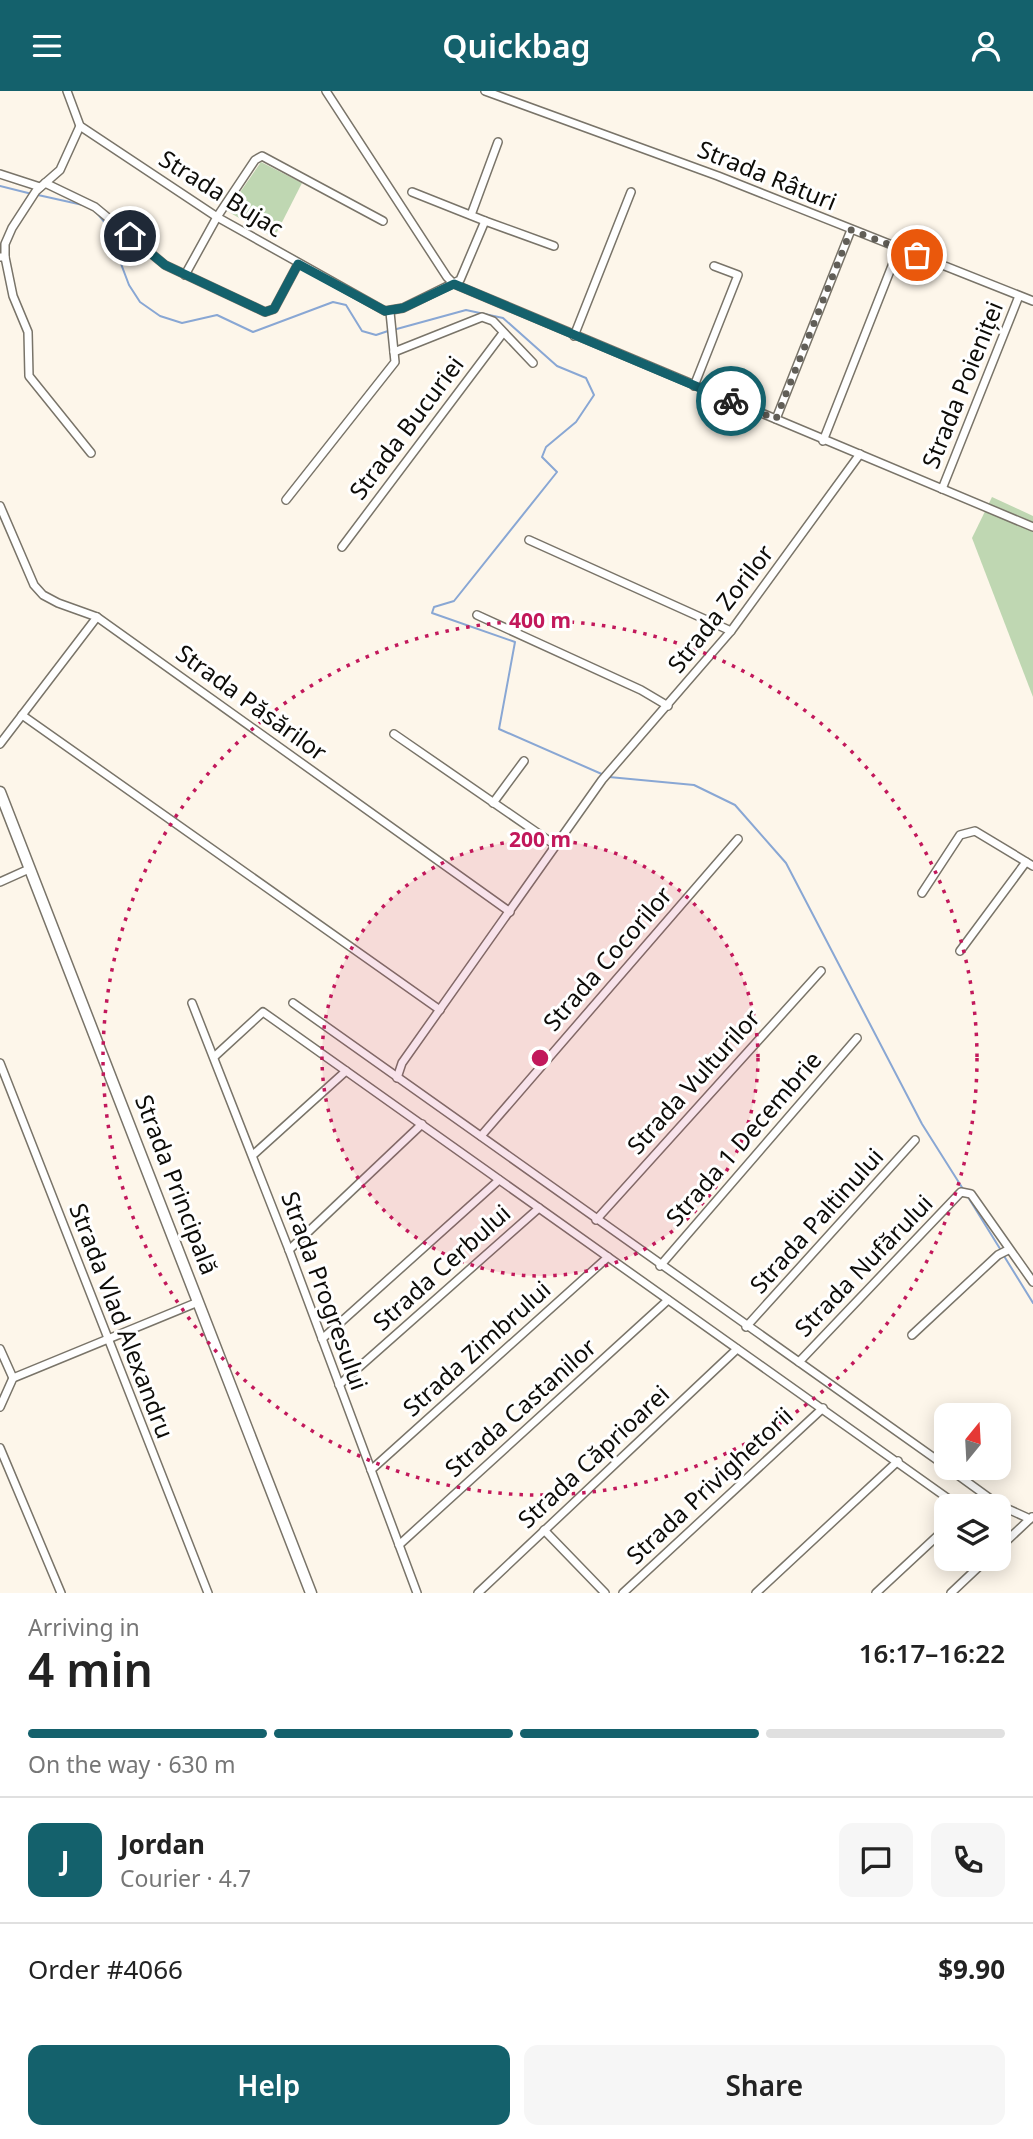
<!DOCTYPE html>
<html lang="en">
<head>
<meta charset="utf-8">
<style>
	:root { --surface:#fff; --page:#f6f6f6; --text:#222; --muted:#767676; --line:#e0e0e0; --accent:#14616c }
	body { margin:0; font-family:"Noto Sans",sans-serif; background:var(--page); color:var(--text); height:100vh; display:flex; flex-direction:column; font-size:26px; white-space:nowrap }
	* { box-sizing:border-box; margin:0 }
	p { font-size:23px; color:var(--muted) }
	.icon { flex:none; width:38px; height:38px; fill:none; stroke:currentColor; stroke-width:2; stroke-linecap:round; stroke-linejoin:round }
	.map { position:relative; height:1502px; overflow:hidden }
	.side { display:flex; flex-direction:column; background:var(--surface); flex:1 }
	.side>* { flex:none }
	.needle { width:46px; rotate:18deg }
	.fabs { position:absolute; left:934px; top:1312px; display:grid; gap:14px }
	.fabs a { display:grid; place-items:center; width:77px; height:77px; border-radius:14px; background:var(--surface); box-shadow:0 4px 18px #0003; font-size:35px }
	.pin { position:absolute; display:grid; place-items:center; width:60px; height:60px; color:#fff; margin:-30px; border:4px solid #fff; border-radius:50%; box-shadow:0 2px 7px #0007 }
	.courier { position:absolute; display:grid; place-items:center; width:70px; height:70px; margin:-35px; border:5px solid #14616c; border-radius:50%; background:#fff; color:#222; box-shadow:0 2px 9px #0007 }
	.overview em { font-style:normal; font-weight:600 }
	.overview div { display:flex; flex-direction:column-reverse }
	.overview { display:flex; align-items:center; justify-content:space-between; height:119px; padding:0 28px }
	h1 { font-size:46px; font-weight:600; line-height:52px }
	.bar { display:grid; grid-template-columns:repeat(4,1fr); gap:10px 7px; align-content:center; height:84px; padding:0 28px }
	.bar i { height:9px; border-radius:5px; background:var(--line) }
	.bar .active { background:var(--accent) }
	.bar p { grid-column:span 4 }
	.line { display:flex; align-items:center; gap:18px; padding:0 28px; border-top:2px solid var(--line) }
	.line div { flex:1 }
	.round { display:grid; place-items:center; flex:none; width:74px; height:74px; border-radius:14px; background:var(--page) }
	.action { display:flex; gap:14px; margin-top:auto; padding:14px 28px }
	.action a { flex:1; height:80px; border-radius:14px; background:var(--accent); color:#fff; font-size:28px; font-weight:600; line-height:80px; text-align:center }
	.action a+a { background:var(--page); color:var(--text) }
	header { display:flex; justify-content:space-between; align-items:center; height:91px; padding:0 28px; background:var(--accent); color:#fff; font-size:32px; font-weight:600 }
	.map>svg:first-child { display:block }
	.green { fill:#bfd7b2 }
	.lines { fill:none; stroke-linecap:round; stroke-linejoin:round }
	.stream { stroke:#89a7d4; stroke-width:2 }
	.minor-casing { stroke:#797469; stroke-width:10 }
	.major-casing { stroke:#797469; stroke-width:13 }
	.minor { stroke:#fff; stroke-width:7 }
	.major { stroke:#fff; stroke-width:10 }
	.done { stroke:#615e57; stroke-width:7; stroke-dasharray:0 12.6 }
	.route { stroke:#14616c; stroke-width:9 }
	.ring { fill:none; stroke:#c2185b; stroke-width:3.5; stroke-dasharray:3.5 7 }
	.labels { text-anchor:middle; stroke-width:6; stroke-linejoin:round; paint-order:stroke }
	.street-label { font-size:24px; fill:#0d0c08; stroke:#fff }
	.centre { fill:#c2185b; stroke:#fff; stroke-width:3.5 }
	.ring-label { font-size:21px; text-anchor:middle; font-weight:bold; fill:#c2185b; stroke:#fff; stroke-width:6; stroke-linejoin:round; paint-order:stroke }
</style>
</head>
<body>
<header><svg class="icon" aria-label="menu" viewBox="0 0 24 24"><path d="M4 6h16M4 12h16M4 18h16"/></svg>Quickbag<svg class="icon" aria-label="person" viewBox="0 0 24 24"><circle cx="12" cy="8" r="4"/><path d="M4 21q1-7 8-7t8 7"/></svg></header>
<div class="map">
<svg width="1033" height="1502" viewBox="0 0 1033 1502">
	<rect width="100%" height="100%" fill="#fdf6ea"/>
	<g class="green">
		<polygon points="261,71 302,92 274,147 227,120"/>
		<polygon points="992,406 1033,425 1033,606 972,447"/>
	</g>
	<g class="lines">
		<g class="stream">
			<polyline points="0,95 32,103"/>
			<polyline points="38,104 83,114"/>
			<polyline points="97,122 106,133 129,194 140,211 160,225 182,232 217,224 253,241 333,211 346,214 362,240 376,244 388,240"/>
			<polyline points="393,239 466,219 503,227 557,275 586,287 594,304 576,331 546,356 542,366 557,381 454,510 434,516 432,522 515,551 499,638 604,684"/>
			<polyline points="609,686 694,694 735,714 786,772 922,1033 963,1098"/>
			<polyline points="968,1106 1002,1161"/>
			<polyline points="1004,1165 1033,1212"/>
		</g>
		<defs>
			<g id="minor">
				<polyline points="67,0 80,35 217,126 385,220 403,217 460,189 485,130 412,101"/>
				<polyline points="326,0 447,186 454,193 1033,436"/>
				<polyline points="485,0 718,85 1033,210"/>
				<polyline points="0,83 40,96"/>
				<polyline points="45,92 95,116 165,174 265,221 274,218 298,173"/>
				<polyline points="471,124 498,51"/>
				<polyline points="485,130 554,155"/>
				<polyline points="0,166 5,166 5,153 12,137 36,100 60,79 80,35"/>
				<polyline points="5,166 13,205 28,241 29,285 91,362"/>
				<polyline points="185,184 217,126 255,69 262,65 383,130"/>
				<polyline points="574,245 631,101"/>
				<polyline points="394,261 482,226 493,230 533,272"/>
				<polyline points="694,295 738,184 714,175"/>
				<polyline points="776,328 851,139"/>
				<polyline points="823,350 899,157"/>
				<polyline points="942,398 1019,205"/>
				<polyline points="286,409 395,271 390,221"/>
				<polyline points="0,415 34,494 43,504 58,512 97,526 510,821"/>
				<polyline points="529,449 731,540"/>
				<polyline points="342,456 503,242"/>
				<polyline points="477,524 641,599 668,615"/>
				<polyline points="22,624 440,919"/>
				<polyline points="394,643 555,754"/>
				<polyline points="0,653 97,526"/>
				<polyline points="493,712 524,670"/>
				<polyline points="0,791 29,778"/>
				<polyline points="922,802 960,744 975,740 1033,775"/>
				<polyline points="960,860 1026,771"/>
				<polyline points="192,912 289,1159 417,1502"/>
				<polyline points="293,912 947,1376"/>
				<polyline points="214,966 263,921 960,1416"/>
				<polyline points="0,972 208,1502"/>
				<polyline points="397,987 402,972 602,689 731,540 860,363"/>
				<polyline points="481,1045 738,748"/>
				<polyline points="253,1064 346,980"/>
				<polyline points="596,1129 821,880"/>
				<polyline points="289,1159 422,1033"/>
				<polyline points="660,1175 857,947"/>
				<polyline points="746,1236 915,1049"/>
				<polyline points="912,1244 998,1164 1008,1159"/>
				<polyline points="322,1248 499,1089"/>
				<polyline points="0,1258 13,1287"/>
				<polyline points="799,1271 961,1101 971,1103 1033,1191"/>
				<polyline points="339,1294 539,1117"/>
				<polyline points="0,1316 13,1287 198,1211"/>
				<polyline points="0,1357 61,1502"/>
				<polyline points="948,1377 999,1414 1030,1428"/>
				<polyline points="371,1379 608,1166"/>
				<polyline points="544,1439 605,1502"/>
				<polyline points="399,1454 668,1209"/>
				<polyline points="999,1457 1032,1426"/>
				<polyline points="478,1502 737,1258"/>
				<polyline points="623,1502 823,1317"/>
				<polyline points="756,1502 898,1370"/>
				<polyline points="876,1502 947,1436"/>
				<polyline points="951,1502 987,1468"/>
			</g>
			<polyline id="major" points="0,701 311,1502"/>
		</defs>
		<use href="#minor" class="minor-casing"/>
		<use href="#major" class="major-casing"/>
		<use href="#minor" class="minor"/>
		<use href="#major" class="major"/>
	</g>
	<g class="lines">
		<polyline class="done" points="731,310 776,328 851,139 917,164"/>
		<polyline class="route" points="130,145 165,174 265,221 274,218 298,173 385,220 403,217 454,193 731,310"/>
	</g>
	<circle cx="540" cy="967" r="218" fill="#c2185b" fill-opacity=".12"/>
	<g class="ring">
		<circle cx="540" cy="967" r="218"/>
		<circle cx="540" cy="967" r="437"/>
	</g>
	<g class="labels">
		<g class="street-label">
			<text transform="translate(767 85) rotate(22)" y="8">Strada Râturi</text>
			<text transform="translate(221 103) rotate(32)" y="8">Strada Bujac</text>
			<text transform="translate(963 294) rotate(-68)" y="8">Strada Poieniței</text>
			<text transform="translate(407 337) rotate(-53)" y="8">Strada Bucuriei</text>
			<text transform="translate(721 518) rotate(-52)" y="8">Strada Zorilor</text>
			<text transform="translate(251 612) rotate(36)" y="8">Strada Păsărilor</text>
			<text transform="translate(608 868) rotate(-49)" y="8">Strada Cocorilor</text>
			<text transform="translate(694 991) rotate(-48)" y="8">Strada Vulturilor</text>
			<text transform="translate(744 1048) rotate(-49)" y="8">Strada 1 Decembrie</text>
			<text transform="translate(176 1094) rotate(69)" y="8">Strada Principală</text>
			<text transform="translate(817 1130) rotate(-48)" y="8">Strada Paltinului</text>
			<text transform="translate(864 1175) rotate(-46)" y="8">Strada Nufărului</text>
			<text transform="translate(442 1177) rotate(-42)" y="8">Strada Cerbului</text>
			<text transform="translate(324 1200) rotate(70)" y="8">Strada Progresului</text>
			<text transform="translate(121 1230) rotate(69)" y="8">Strada Vlad Alexandru</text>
			<text transform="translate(477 1258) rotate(-42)" y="8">Strada Zimbrului</text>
			<text transform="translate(521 1317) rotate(-42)" y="8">Strada Castanilor</text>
			<text transform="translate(594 1366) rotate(-43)" y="8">Strada Căprioarei</text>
			<text transform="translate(710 1395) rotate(-43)" y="8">Strada Privighetorii</text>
		</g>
	</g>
	<circle cx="540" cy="967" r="10" class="centre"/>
	<g class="ring-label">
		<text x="540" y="537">400 m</text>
		<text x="540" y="756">200 m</text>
	</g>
</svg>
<div class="fabs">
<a><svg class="needle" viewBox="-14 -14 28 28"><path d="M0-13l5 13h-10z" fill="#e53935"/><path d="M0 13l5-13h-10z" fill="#767676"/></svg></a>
<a><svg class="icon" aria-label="layers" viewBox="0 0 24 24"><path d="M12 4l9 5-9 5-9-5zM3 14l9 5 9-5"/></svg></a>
</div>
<div class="pin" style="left:917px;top:164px;background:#ea580c"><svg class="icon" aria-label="bag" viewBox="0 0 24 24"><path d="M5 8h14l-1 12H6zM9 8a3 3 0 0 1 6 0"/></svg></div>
<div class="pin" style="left:130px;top:145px;background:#1f2937"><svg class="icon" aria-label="home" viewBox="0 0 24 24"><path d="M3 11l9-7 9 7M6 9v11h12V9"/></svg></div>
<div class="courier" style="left:731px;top:310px"><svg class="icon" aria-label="bike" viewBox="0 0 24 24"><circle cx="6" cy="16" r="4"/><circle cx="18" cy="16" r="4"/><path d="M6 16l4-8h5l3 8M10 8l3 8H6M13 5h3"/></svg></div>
</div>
<section class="side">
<div class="overview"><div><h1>4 min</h1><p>Arriving in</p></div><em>16:17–16:22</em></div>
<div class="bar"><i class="active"></i><i class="active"></i><i class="active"></i><i></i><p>On the way · 630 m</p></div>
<div class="line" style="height:126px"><b class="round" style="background:var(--accent);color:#fff">J</b><div><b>Jordan</b><p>Courier · 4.7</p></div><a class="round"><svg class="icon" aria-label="chat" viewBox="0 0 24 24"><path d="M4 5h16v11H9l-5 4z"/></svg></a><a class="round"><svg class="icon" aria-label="phone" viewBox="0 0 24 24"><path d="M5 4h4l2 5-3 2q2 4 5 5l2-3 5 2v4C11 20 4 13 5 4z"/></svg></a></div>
<div class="line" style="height:91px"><div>Order #4066</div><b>$9.90</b></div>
<div class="action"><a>Help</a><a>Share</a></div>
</section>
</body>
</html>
